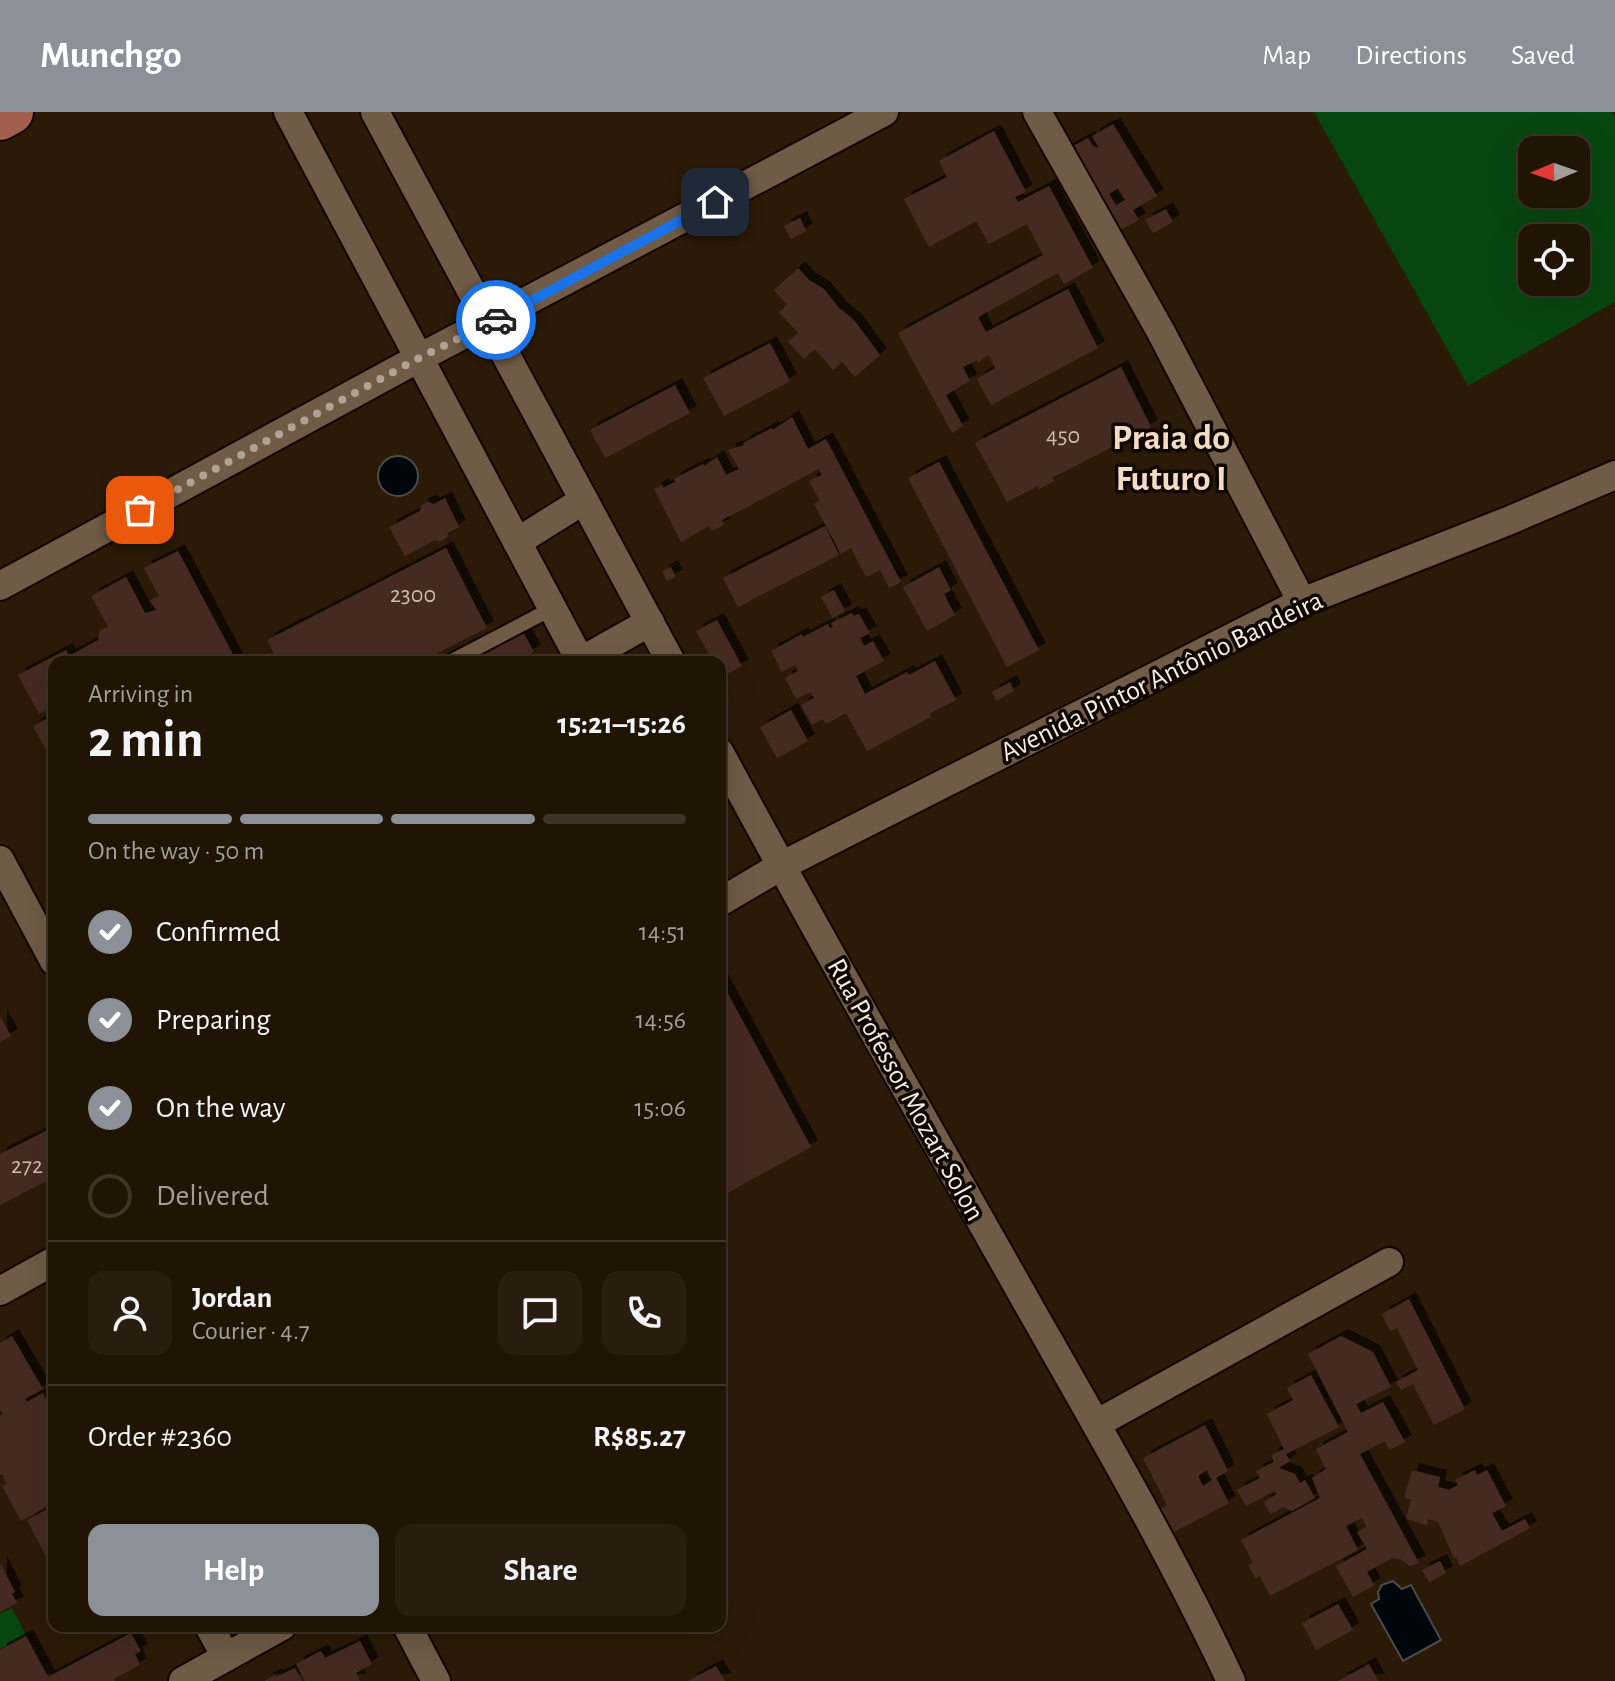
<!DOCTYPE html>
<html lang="en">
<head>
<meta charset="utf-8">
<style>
	:root { --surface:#201405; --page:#281d0f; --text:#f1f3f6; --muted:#a29e9a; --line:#3d3327; --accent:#8c9099 }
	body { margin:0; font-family:"Alegreya Sans",sans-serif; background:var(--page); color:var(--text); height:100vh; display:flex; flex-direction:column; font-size:30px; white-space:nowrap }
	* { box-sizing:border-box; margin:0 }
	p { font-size:26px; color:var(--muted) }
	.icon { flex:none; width:44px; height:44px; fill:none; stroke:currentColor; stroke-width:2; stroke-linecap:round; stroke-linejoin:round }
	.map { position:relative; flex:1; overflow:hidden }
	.panel { position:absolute; left:48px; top:544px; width:678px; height:976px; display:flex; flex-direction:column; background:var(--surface); border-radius:16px; box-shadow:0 8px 32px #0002,0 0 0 2px var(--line) }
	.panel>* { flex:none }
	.needle { width:52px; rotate:268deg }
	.tools { position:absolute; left:1518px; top:24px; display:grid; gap:16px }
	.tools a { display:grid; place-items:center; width:72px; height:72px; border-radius:16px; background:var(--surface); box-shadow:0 8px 32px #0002,0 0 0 2px var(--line); font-size:40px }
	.pin { position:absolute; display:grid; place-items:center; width:68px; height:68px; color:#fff; margin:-34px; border-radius:16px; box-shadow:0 4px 12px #0006 }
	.courier { position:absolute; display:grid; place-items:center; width:80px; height:80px; margin:-40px; border:6px solid #1a73e8; border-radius:50%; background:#fff; color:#222; box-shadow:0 2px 10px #0007 }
	.summary em { font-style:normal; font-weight:700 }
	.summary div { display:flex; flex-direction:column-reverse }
	.summary { display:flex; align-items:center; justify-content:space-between; height:136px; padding:0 40px }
	h1 { font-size:52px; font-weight:700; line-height:60px }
	.bar { display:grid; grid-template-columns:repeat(4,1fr); gap:12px 8px; align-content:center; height:96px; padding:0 40px }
	.bar i { height:10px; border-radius:6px; background:var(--line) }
	.bar .selected { background:var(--accent) }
	.bar p { grid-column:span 4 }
	.line { display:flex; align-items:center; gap:20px; padding:0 40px; border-top:2px solid var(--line) }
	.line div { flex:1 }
	.round { display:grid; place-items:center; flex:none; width:84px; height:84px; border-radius:16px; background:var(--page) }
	ol { padding:0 40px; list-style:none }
	li { display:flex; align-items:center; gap:24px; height:88px }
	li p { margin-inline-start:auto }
	li .icon { padding:8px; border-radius:50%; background:var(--accent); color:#fff; stroke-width:4 }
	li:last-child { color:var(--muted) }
	li i { width:44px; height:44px; border:4px solid var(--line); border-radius:50% }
	.primary-button { display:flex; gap:16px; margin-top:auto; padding:16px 40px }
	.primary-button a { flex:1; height:92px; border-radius:16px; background:var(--accent); color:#fff; font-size:32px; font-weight:700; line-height:92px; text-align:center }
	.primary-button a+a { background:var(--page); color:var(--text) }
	header { display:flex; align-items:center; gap:48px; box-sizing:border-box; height:112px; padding:0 40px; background:var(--accent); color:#fff }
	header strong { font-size:38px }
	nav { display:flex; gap:44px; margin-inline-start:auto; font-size:28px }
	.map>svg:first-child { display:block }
	.green { fill:#084610; fill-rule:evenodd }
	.water { fill:#00070c; stroke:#4a4c4c; stroke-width:2 }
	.building { fill:#452c21; fill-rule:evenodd; filter:url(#shadow) }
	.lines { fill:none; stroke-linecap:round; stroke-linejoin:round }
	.service-casing { stroke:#130500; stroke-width:18 }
	.minor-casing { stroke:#130500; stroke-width:32 }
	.primary-casing { stroke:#130500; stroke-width:48 }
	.service { stroke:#6f5b46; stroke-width:14 }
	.minor { stroke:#6f5b46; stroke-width:28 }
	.primary { stroke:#a45e4d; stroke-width:44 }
	.done { stroke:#b0a294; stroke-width:8; stroke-dasharray:0 14.4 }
	.route { stroke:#1a73e8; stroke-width:10 }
	.labels { text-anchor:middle; stroke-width:7; stroke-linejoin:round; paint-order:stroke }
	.number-label { font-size:24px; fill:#cbbcb0 }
	.street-label { font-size:28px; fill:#f8ece0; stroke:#0e0702 }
	.district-label { font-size:36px; font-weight:bold; fill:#f3dcc4; stroke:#0e0702 }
</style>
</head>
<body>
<header>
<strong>Munchgo</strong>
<nav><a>Map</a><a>Directions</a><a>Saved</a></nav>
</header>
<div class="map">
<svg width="1615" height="1569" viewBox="0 0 1615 1569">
	<defs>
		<filter id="shadow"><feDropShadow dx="7" dy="-7" stdDeviation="0" flood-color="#0009"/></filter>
	</defs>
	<rect width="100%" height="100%" fill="#2b1a07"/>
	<g class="green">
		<path d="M1314,0H1612L1615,5V190L1468,274ZM1532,38H1576V82H1532ZM1532,126H1576V170H1532Z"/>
		<polygon points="12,1496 26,1523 0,1537 0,1502"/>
	</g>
	<g class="water">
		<circle cx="398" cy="364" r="20"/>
		<polygon points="1393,1469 1402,1477 1411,1473 1441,1528 1403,1549 1371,1492 1379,1487 1378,1480 1382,1473"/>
	</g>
	<g class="building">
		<path d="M1113,12L1157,84L1133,98L1139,108L1113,122L1066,38L1088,26L1093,34L1099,36L1092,24ZM1118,76L1125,88L1116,93L1109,82Z"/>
		<polygon points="994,19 1026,80 1015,85 1018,90 1049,74 1093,156 1064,172 1058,161 978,205 986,220 1068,177 1098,236 991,293 977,267 995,256 988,243 978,251 977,248 963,255 970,269 946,283 963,314 952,321 898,221 1043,143 1027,112 989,132 976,109 929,135 904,87 947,65 939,49"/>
		<polygon points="1166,97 1173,110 1153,121 1145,108"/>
		<polygon points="800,106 806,119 791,127 784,114"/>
		<polygon points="798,156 809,168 824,177 839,196 854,208 880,243 855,265 842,250 833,258 815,237 804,247 788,230 798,221 779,200 787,193 774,178"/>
		<polygon points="770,231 790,269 724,304 703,266"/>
		<polygon points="1121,255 1151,315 1052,366 1054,369 1039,377 1038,374 1007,390 975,331"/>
		<polygon points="675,273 690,301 605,346 590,318"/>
		<polygon points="792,305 808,337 826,327 901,470 889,476 880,458 866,465 851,436 841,442 814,392 820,389 809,369 822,363 819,357 722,408 724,413 712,419 709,414 681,430 654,377 662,373 663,376 675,370 674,367 703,352 704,354 717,345 726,363 739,357 728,338 744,333 743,331 772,316 773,318"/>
		<polygon points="939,350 1039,538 1007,555 908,366"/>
		<polygon points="445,386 459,415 448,421 447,426 439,430 435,428 405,444 389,415 420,399 422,393 428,390 434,392"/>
		<polygon points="825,414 839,443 738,495 723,466"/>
		<polygon points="446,436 487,516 420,550 413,548 409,550 278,550 267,528"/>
		<polygon points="178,439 237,550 183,550 182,547 177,550 54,550 54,594 39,602 18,563 66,538 69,544 98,528 100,518 108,515 91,484 126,465 145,501 156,498 150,488 159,484 144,456"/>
		<polygon points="671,455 676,465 667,469 662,460"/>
		<polygon points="939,455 951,478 944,482 955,503 927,519 903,475"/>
		<polygon points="834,478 845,499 833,506 821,485"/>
		<polygon points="852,501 854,504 859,502 870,521 860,526 864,534 873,529 884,549 856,564 865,582 907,560 909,563 935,549 956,588 929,602 931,605 867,639 846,601 826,612 823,607 812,613 801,593 814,586 810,580 796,587 785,566 798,559 795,553 782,560 771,539 802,522 803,525 828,512 830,516 833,515 831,511"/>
		<polygon points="717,508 742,554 721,565 720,550 713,550 696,519"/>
		<polygon points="521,516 534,540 515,550 457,550"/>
		<polygon points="1010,570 1014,579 996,589 992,580"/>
		<polygon points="791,598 808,629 777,646 760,615"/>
		<polygon points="54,603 54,653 33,614"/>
		<polygon points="720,867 811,1035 720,1085"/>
		<polygon points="0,904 11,924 0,930"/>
		<polygon points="50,1017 54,1024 54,1065 0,1093 0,1042"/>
		<polygon points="1409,1187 1465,1297 1434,1313 1413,1272 1401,1278 1396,1270 1418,1258 1397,1216 1390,1219 1382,1202"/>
		<polygon points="12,1224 43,1277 25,1287 27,1290 43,1281 54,1302 54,1331 50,1333 51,1336 54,1334 54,1460 27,1408 51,1395 50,1393 21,1409 2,1374 7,1372 2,1362 0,1363 0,1304 3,1302 0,1298 0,1231"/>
		<polygon points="1341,1224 1373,1240 1391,1275 1356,1292 1361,1301 1383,1290 1405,1330 1389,1338 1385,1329 1360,1342 1419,1451 1410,1454 1400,1447 1392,1446 1367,1460 1374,1473 1353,1485 1336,1454 1367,1437 1357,1420 1366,1415 1362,1406 1346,1414 1358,1438 1270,1484 1260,1464 1255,1466 1248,1453 1253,1451 1241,1428 1320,1386 1312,1366 1326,1357 1316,1337 1348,1320 1308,1242"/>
		<polygon points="1311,1263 1339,1315 1286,1342 1290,1349 1279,1356 1295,1362 1300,1371 1305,1368 1315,1386 1292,1399 1283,1395 1271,1402 1264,1390 1277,1382 1274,1379 1246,1394 1237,1378 1260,1366 1256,1359 1274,1350 1271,1343 1284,1337 1267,1302 1293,1288 1287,1276"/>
		<path d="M1205,1313L1228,1359L1216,1366L1229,1391L1174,1420L1161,1396L1167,1393L1143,1346ZM1207,1358L1212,1368L1203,1374L1198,1364Z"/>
		<polygon points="1412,1358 1440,1365 1438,1375 1449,1378 1458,1373 1455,1368 1475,1358 1477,1363 1487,1358 1506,1394 1492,1401 1502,1419 1525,1407 1530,1416 1460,1454 1456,1445 1454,1446 1438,1410 1428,1407 1427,1413 1406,1407 1411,1388 1404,1386"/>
		<polygon points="1440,1449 1446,1461 1429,1470 1422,1458"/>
		<polygon points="0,1451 15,1480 12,1482 17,1491 0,1500"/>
		<polygon points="1338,1492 1353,1518 1316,1538 1302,1511"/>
		<polygon points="131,1521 141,1539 135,1542 140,1553 114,1567 115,1569 0,1569 0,1538 26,1524 48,1565"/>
		<polygon points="360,1529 372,1552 356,1561 360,1569 305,1569 296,1552 321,1539 325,1546"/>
		<polygon points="1369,1552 1378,1569 1338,1569"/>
		<polygon points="716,1554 725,1569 688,1569"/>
		<polygon points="295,1556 302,1569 264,1569 275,1563 276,1565"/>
	</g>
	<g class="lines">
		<defs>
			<polyline id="service" points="450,550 553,496"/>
			<g id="minor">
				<polyline points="288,0 581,550"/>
				<polyline points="375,0 671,550"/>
				<polyline points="1037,0 1161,220 1302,490"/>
				<polyline points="517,430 584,388"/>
				<polyline points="0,474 419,246 884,0"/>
				<polyline points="581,549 650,510"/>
				<path d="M720,641C820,828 926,1011 1030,1196C1100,1319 1171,1441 1231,1569"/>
				<polyline points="0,748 54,849"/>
				<polyline points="720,790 781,754 1302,490 1508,409 1615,363"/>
				<polyline points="0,1179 54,1149"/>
				<polyline points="1096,1312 1389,1150"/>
				<polyline points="209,1514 226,1545"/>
				<polyline points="407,1514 436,1569"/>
				<polyline points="183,1569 282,1514"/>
			</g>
			<polyline id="primary" points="0,6 11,0"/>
		</defs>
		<use href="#service" class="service-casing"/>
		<use href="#minor" class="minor-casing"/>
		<use href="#primary" class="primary-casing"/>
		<use href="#service" class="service"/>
		<use href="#minor" class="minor"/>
		<use href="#primary" class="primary"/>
	</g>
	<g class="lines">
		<polyline class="done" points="140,398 419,246 496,208"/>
		<polyline class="route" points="496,208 715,90"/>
	</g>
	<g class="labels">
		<g class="number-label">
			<text x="1063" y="331">450</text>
			<text x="413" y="490">2300</text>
			<text x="27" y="1061">272</text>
		</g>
		<g class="street-label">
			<text transform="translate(1161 563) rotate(-26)" y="10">Avenida Pintor Antônio Bandeira</text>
			<text transform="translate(907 977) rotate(61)" y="10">Rua Professor Mozart Solon</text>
		</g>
		<g class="district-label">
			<text x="1171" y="337">Praia do<tspan x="1171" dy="41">Futuro I</tspan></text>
		</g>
	</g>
</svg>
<div class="tools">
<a><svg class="needle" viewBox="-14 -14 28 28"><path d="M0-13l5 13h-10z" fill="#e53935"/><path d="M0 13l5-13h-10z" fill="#a29e9a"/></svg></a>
<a><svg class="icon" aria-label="locate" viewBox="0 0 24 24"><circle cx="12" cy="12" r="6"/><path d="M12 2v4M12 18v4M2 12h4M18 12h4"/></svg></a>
</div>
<div class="pin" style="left:140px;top:398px;background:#ea580c"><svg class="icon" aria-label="bag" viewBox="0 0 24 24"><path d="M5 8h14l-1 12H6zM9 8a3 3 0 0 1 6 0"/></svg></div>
<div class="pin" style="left:715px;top:90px;background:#1f2937"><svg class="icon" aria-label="home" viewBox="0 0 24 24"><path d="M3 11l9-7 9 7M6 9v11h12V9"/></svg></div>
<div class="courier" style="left:496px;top:208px"><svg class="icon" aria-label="car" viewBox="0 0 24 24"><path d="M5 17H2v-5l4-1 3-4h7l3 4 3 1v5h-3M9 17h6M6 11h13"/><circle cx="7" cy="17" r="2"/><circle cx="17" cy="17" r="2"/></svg></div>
<section class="panel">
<div class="summary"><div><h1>2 min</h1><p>Arriving in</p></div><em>15:21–15:26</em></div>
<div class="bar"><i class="selected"></i><i class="selected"></i><i class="selected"></i><i></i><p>On the way · 50 m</p></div>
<ol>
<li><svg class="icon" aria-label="check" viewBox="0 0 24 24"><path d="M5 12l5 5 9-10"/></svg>Confirmed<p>14:51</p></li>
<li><svg class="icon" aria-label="check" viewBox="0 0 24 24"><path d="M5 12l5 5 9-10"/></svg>Preparing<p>14:56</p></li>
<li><svg class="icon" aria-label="check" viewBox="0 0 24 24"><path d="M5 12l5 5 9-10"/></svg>On the way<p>15:06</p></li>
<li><i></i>Delivered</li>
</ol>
<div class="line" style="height:144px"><a class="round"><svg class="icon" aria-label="person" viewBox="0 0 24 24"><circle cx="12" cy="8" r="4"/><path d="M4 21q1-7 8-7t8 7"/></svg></a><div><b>Jordan</b><p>Courier · 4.7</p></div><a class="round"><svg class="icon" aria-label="chat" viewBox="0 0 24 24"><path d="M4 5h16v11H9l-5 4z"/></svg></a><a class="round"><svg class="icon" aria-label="phone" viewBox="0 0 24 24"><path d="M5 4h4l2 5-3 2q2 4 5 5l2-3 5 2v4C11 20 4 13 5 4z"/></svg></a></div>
<div class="line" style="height:104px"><div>Order #2360</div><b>R$85.27</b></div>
<div class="primary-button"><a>Help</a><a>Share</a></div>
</section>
</div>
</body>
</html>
